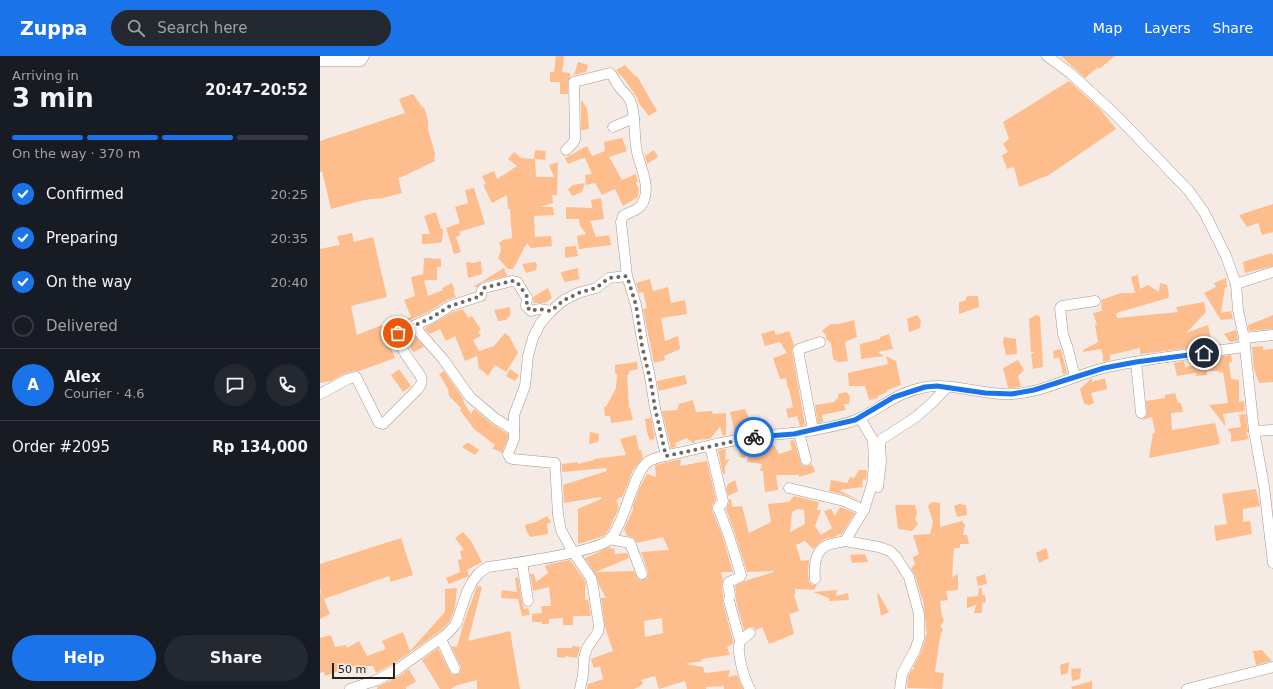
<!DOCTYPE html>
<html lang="en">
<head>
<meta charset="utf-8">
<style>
	:root { --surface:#171b24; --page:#242831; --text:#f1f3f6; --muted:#9ea1a6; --line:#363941; --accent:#1a73e8 }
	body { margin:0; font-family:"DejaVu Sans",sans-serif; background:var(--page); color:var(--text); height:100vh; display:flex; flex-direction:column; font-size:15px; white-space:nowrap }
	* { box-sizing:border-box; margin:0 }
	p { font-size:13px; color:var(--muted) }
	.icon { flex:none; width:22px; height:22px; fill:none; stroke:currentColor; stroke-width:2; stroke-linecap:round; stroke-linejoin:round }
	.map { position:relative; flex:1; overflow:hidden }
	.side { display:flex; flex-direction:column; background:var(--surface); width:320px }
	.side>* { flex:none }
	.scale { position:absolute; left:12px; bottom:10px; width:63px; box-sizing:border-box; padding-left:4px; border:2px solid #25211e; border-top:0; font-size:11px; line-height:14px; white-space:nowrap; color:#25211e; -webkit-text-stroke:3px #f6ebe4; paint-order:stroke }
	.pin { position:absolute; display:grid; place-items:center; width:34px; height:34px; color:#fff; margin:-17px; border:2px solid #fff; border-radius:50%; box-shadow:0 1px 4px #0007 }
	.courier { position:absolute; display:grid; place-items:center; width:40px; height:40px; margin:-20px; border:3px solid #1a73e8; border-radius:50%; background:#fff; color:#222; box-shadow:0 1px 5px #0007 }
	.overview em { font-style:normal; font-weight:700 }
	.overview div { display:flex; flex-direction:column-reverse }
	.overview { display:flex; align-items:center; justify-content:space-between; height:68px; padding:0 12px }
	h1 { font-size:26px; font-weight:700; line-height:30px }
	.bar { display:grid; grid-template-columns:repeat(4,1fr); gap:6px 4px; align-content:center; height:48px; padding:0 12px }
	.bar i { height:5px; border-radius:3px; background:var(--line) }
	.bar .current { background:var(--accent) }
	.bar p { grid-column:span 4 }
	.line { display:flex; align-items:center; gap:10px; padding:0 12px; border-top:1px solid var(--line) }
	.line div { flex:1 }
	.round { display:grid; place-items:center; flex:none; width:42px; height:42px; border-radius:21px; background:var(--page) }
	ol { padding:0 12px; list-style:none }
	li { display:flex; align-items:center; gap:12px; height:44px }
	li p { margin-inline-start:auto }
	li .icon { padding:4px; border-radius:50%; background:var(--accent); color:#fff; stroke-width:4 }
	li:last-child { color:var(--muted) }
	li i { width:22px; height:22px; border:2px solid var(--line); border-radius:50% }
	.primary-button { display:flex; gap:8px; margin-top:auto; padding:8px 12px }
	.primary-button a { flex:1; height:46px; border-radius:24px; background:var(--accent); color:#fff; font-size:16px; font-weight:700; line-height:46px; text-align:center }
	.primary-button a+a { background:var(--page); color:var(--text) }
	header { display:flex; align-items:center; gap:24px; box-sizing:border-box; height:56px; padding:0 20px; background:var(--accent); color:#fff }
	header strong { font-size:19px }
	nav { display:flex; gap:22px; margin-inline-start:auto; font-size:14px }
	.search { width:280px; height:36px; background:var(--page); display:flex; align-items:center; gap:10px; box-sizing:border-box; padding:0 14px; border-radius:22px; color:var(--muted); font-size:15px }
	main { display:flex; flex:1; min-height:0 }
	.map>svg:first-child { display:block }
	.building { fill:#fdbd8d; fill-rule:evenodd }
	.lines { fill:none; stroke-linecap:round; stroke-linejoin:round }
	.minor-casing { stroke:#a39992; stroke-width:11 }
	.minor { stroke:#fff; stroke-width:10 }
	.done { stroke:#6e6863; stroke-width:4; stroke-dasharray:0 7.2 }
	.route { stroke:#1a73e8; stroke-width:5 }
</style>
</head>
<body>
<header>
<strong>Zuppa</strong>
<div class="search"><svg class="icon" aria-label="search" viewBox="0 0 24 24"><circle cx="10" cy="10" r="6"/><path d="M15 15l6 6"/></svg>Search here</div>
<nav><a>Map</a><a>Layers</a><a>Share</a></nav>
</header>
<main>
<section class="side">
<div class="overview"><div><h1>3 min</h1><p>Arriving in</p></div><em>20:47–20:52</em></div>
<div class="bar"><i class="current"></i><i class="current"></i><i class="current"></i><i></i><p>On the way · 370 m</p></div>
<ol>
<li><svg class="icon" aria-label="check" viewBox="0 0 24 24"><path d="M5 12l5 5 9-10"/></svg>Confirmed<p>20:25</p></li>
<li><svg class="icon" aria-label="check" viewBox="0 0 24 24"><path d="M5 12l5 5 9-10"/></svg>Preparing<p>20:35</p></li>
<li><svg class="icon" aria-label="check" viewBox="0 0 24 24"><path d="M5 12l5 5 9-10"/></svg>On the way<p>20:40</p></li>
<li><i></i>Delivered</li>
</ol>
<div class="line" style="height:72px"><b class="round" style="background:var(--accent);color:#fff">A</b><div><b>Alex</b><p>Courier · 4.6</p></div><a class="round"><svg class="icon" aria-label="chat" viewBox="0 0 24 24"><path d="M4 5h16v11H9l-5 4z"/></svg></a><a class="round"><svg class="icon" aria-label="phone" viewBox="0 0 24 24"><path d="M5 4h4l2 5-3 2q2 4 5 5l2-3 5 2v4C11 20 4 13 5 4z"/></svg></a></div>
<div class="line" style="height:52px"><div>Order #2095</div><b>Rp 134,000</b></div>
<div class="primary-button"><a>Help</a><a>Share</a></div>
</section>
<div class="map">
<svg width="953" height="633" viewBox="0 0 953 633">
	<rect width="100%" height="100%" fill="#f6ebe4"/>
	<g class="building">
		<polygon points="236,0 244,0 242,16 250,17 250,21 248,26 248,38 240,38 240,26 230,26 230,16 234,16"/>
		<polygon points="741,0 795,0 779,13 778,11 765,22"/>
		<polygon points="258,6 268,9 266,16 254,19"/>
		<polygon points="305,9 315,20 317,20 337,55 329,60 318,46 318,43 305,24 296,14"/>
		<polygon points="749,25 779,52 796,73 729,119 699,131 694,111 687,113 682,99 688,96 683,88 689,83 683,66"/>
		<polygon points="93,38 103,52 104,51 108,64 108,74 115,97 114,102 115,105 84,120 78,122 82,137 63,142 44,144 11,153 2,115 0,116 0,85 85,57 79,43"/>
		<polygon points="261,45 262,45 267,52 269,73 261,74"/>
		<polygon points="302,82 307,95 289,101 302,124 316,118 318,126 316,127 319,133 317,144 316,142 303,150 295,133 282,139 275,127 266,129 265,119 272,118 265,102 263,103 263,102 248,108 245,102 267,90 272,100 285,95 284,86"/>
		<polygon points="215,94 226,95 225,104 215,103 216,121 234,121 229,109 238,106 237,139 232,139 233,147 220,151 233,151 234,159 214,160 215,181 231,180 232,190 211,192 207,187 193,213 188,213 178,202 181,194 179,186 182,186 182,184 192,182 190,153 188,153 187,139 172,147 163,129 166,128 162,120 174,115 177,123 197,110 188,103 194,96 201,102 214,103"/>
		<polygon points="334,94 338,101 327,108 325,100"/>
		<polygon points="265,127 262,136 252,140 248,133 253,129"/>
		<polygon points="154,132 165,168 139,176 141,179 136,181 141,196 134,198 126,172 140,167 135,151 148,147 145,134"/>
		<polygon points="281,142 284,163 270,165 276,181 289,179 291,189 259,193 257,180 266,178 260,170 259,163 246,163 246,151 272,152 271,144"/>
		<polygon points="953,148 953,176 942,179 938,167 927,171 919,159"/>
		<polygon points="116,156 121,173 123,173 122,186 117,187 102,188 102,178 110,178 104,160"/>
		<polygon points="32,177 34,186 53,181 67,241 31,250 37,279 62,269 75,302 39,315 34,315 26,317 11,325 0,327 0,193 20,189 17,180"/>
		<polygon points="256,190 258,200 245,202 245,191"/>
		<polygon points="951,197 953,199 953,210 925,217 923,206"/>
		<polygon points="104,202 121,203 121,211 117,211 117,224 104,224 108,240 123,234 122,232 132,227 135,234 133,234 136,241 127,244 108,256 79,269 77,266 91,261 84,244 95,240 91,221 103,218 103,220"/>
		<polygon points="161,205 162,218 148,222 146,206 154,207"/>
		<polygon points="216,206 217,210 216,214 206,217 202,208"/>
		<polygon points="184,212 187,220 162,226 157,231 153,231"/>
		<polygon points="258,212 258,219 260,223 245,226 242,221 241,216"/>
		<polygon points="818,219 820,233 828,229 839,236 840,227 847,229 849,240 848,242 796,257 797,262 858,256 856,251 884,246 886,256 866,277 888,269 891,283 878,286 878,291 820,298 820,292 790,299 790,304 783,306 783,300 781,293 763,296 763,294 778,286 775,269 777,268 773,257 782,255 781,244 801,237 815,237 811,221"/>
		<polygon points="906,222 907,231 905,231 901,257 911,255 913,263 901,264 884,237 896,231 894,227"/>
		<polygon points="330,223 333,235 348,231 351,247 365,244 367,258 341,262 345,285 358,280 360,293 344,300 345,304 334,307 323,253 327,252 323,236 319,237 316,227"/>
		<polygon points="228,232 232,242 225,247 214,247 213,241"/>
		<polygon points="647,240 658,240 659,251 639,258 639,246 645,245"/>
		<polygon points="190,251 190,260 186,264 178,265 174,254"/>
		<polygon points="143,253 148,262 152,260 161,274 158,276 161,280 153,284 159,295 174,290 185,277 189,280 198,297 186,316 175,309 168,320 163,315 159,313 157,300 145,305 135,280 126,285 120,273 110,278 105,273 105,272 133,256"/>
		<polygon points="597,259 601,264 600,272 589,276 587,263"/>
		<polygon points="717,259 720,261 723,311 713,313 711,298 715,296 711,296 709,263"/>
		<polygon points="953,259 953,273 929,275 928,269"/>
		<polygon points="534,264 537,281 525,286 528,305 518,306 513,303 511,287 506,283 506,279 502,275 510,268 519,268"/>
		<polygon points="454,274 456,279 469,275 474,289 472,295 485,369 480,370 477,360 468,362 466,353 473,351 469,333 468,333 466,322 460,323 453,302 467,297 460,286 445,290 441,278"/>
		<polygon points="916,274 918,285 910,286 904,278"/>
		<polygon points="93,277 104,291 93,296 85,281"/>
		<polygon points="569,278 573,293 557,296 564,300 541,303 540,288 560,283 560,281"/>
		<polygon points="684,281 696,283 697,298 686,299 683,286"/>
		<polygon points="943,290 943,294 953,293 953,326 939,327 934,313 932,291"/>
		<polygon points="741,293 747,317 743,318 739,301 734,303 733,295"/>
		<polygon points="911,299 912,306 909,307 911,323 919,324 919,346 924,345 925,355 903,358 906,371 889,349 908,347 903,316 899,317 899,315 887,315 887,319 876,320 876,317 857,320 854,307 864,305 865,311 887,306 886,303 888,302"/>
		<polygon points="566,300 576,305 581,329 567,334 567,336 558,340 558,342 549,344 545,330 529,330 528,317 568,308"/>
		<polygon points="698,304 704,314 698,320 701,331 688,332 683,312"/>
		<polygon points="317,306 318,313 309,315 309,318 307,319 309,352 310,352 313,364 291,367 290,360 285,360 284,351 286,351 296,332 297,318 295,317 295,309"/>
		<polygon points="79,313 91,330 83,336 71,319"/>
		<polygon points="190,313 199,319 195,325 186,320"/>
		<polygon points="124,315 144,344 143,345 151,358 154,353 172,368 188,378 188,382 182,397 177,394 172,393 175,389 154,373 140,354 141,352 129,340 128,333 119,318"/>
		<polygon points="365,319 367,328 339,335 337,325"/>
		<polygon points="772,322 772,326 785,322 787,333 771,337 774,347 769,349 764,348 760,333"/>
		<polygon points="526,336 530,340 529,348 524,348 526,354 502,359 503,366 498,367 495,349 515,346 515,344 518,342 518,338"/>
		<polygon points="855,337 858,347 861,347 863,356 851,357 852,374 895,367 900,388 829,402 833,377 835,377 832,361 822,364 827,359 826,345 845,342 845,339"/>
		<polygon points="373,344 376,356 392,355 393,358 406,357 406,379 403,380 400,371 390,383 375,384 375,386 373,387 367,382 355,387 356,391 351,392 342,355 357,354 359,348"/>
		<polygon points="425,353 429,362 431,361 432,371 415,377 410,356"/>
		<polygon points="926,358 928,376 926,376 929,383 911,386 911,378 907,373 921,371 919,359"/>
		<polygon points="331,362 335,383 330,384 327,376 325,363"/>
		<polygon points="270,376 279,378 278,386 269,388"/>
		<polygon points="316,379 319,394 321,394 323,402 313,414 303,440 296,444 299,452 289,473 285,479 278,482 258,488 258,453 281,443 281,441 244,447 243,429 287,415 286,412 242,416 242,408 258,406 258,408 274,404 274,403 306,399 300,383"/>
		<polygon points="474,384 481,408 484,410 487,410 492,408 495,416 479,421 479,419 456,419 458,434 445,436 443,415 440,415 442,408 427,406 428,400 421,402 418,390 435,387 436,391 454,389 459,398 472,394 470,385"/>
		<polygon points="147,387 149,387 159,394 155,399 142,391"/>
		<polygon points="406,393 405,404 410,403 405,410 405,418 403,418 398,394"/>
		<path d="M361,403L360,410L387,405L396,444L392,449V454L402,479L413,516H401L403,524L402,530L403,539V547L413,585V588L407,591L410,599L381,603L382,605L365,608L383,611L385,617L410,614L408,621L417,619L423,633H404V630L386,631V633H367L365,625L339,633L335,620L321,624L323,628L314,633H267L268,628L283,623L280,610L274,612L271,603L293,595L285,571L281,542H286L279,529L276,519L265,502L290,491L291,493L294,492L295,498L307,497L309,502L276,516L314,515L318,523L321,524L327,522L328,516L321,496L349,494L343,481L317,487L314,482L307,480L304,473L313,454V449L320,431L327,418L336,421L335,409ZM342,562L343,577L325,581L324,565Z"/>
		<polygon points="539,414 547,414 546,424 543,423 542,429 543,431 519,434 540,445 526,439 509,435 511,424 527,427 530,421 534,422"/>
		<polygon points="415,424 418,435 408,440 406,432 408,428"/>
		<polygon points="936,433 940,450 923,453 923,466 930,465 932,478 896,485 894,470 907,468 902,438"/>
		<path d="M474,440L499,446L497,454H501L495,470L501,479L512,472L504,455L511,453L515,460L520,451L535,457L521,479L519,478L515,481L505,483L499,487L493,493L485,485L476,489L481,505L489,504L488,518L489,526L492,529H497L494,534L475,533V539H474L479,555L469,558L474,578L449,588L442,571L436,574L433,571H429L424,574L416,545V538L415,530L425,525L454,516V515L427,516L414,475L406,453L409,447V443H411L412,451L422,450L429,477L451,466L448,448L469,446ZM477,453L484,454L485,468L470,476L472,456Z"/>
		<polygon points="612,446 620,447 620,471 642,465 645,469 643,479 647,479 649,488 640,488 640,492 634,492 632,521 638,518 638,534 626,535 628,544 620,545 622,560 624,564 620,571 623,573 620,581 615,616 624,617 622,633 587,632 588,620 592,613 594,614 593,611 601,596 605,584 606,578 607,579 603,543 602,543 595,519 591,513 595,508 593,501 599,498 593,479 610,478 613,466 608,450"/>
		<polygon points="639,448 646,449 647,459 637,461 634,450"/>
		<polygon points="575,449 595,449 597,457 595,463 598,468 592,475 578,473"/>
		<polygon points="227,460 231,466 227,468 228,478 210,481 206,474 205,469 216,466"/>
		<polygon points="143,476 151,485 162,506 147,514 149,520 129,528 126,522 140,516 138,504 142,503 140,495 144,494 135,482"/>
		<polygon points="81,482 93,519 71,526 69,520 4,543 10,558 0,563 0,535 3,542 0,532 0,508"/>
		<polygon points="726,492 729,502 719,507 716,497"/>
		<polygon points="545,498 548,506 532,507 530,499"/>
		<polygon points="250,504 265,525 266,530 265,531 265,544 268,543 271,560 253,560 253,569 243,569 243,562 229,563 229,568 222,568 222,566 212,566 212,558 222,557 221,550 231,550 229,531 213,535 210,518 214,518 216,526 228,517 225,510 230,508"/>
		<polygon points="665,518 667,528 658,530 656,521"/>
		<polygon points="198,521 202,546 204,553 208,552 210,559 202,560 198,543 181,542 182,534 197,536 195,522"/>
		<polygon points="157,530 162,531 148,585 190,575 200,633 157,633 157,624 135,630 131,633 120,633 102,604 118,592 131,618 135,619 140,617 141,611 131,590 137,591 143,569"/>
		<polygon points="137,532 135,552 130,565 123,573 75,607 56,617 53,610 33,610 5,620 4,616 0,617 0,582 11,579 15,591 26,589 27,592 39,585 47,600 66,593 62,585 83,576 90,595 125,556 125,533"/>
		<polygon points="659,532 662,532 662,539 665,539 666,546 662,547 662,557 654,557 656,549 647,552 647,541 658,540"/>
		<polygon points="517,534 516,540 528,537 529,544 509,545 509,542 493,536"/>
		<polygon points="558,537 569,556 561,560 557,538"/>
		<polygon points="252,590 260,591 257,602 245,600 245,602 237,601 237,592 252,592"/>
		<polygon points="942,594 952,605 936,609 933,595"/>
		<polygon points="749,606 748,617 741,619 740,609"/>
		<polygon points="761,612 760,623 752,625 751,613"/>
		<polygon points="89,613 96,626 86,631 86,633 57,633 57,631 81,619"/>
		<polygon points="772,625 772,633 752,633 751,631"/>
	</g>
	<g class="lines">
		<defs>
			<g id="minor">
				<polyline points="727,0 750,17 770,35 796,59 869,135 884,156 906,200 916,228 918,254 924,282 934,375 944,430 953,507"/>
				<polyline points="0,5 41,5 44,0"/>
				<polyline points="293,71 314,62"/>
				<path d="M246,94L253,87L255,83L254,26L290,17C294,21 296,27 300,32C304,36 307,39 310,44C317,60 313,79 317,96C320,110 330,129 324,144C321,154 311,155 303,160L301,166L307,220L316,249L323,289L330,321L335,352L346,400"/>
				<polyline points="916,228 953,216"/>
				<polyline points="96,269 100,277 123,303 150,341 176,363 194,374"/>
				<polyline points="924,282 953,279"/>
				<polyline points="816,306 821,357"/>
				<polyline points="755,321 748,293 743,278 740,252 742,250 775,245"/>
				<path d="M0,338L28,323L36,321L59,367L63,368L98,333C102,327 103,325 100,319C94,310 75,287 78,277L111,262L130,250L161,240L162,234L164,232L192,225L197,226L207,242L206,250L211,255L219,253L231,255"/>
				<polyline points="493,374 478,294 479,293 500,286"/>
				<polyline points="934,375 953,374"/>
				<polyline points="479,377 486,404"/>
				<path d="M390,390L403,445L402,448L399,450L398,452C408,474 414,496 421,519L420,521L409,526L408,529L410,539L409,545L420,585"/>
				<polyline points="558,431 561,406 560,387 562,383 596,361 613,346 627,331"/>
				<polyline points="469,432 524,445 544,454"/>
				<polyline points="290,483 310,487 322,518"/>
				<polyline points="525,485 559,491 570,495 576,501 589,521 599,558 599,582 595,594 582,618 580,633"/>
				<polyline points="202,506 208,545"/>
				<path d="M495,523C494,511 494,494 508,489C513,487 519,487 525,485L544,454L552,429L554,409L553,384L540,362"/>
				<path d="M430,577L420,585C416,595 424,623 430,633"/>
				<polyline points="121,583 135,613"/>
				<path d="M30,633L57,624L78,613L127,578L136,568L147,536L152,526L159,517L168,511C190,508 275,496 289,484C306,468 313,411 331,404C341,400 352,398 363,396C386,390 409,385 432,381C453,378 474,378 494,374C508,371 525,369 538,363C563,351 577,336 606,331C632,326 664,340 692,338C722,337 755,319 784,312C830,301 878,298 924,291"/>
				<polyline points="260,633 263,619 264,602 267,592 278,576 279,570 273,531 271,522 253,496 241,474 238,459 235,407 193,403 190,402 188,398 194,383 194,359 205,330 208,300 213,282 220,268 231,255 244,244 258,237 276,232 289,222 307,220"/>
				<polyline points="867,633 953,611"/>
			</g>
		</defs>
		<use href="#minor" class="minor-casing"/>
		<use href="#minor" class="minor"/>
	</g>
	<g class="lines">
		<polyline class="done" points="78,277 111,262 130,250 161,240 162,234 164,232 192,225 197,226 208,242 206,250 211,255 219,253 231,255 244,244 261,236 276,232 289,222 307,220 316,249 322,290 331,327 335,352 346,400 434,381"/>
		<polyline class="route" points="434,381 474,378 535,364 574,341 605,331 617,330 665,337 692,338 714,334 784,312 816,306 884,297"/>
	</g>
</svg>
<div class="scale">50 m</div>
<div class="pin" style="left:78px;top:277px;background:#ea580c"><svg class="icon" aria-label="bag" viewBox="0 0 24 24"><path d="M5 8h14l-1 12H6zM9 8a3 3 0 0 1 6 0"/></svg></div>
<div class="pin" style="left:884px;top:297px;background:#1f2937"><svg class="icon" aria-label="home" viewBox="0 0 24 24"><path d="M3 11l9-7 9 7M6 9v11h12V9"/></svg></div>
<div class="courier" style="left:434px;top:381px"><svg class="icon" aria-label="bike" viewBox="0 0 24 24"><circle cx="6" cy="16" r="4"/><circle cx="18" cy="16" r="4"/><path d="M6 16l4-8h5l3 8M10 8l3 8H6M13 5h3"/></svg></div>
</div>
</main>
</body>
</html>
